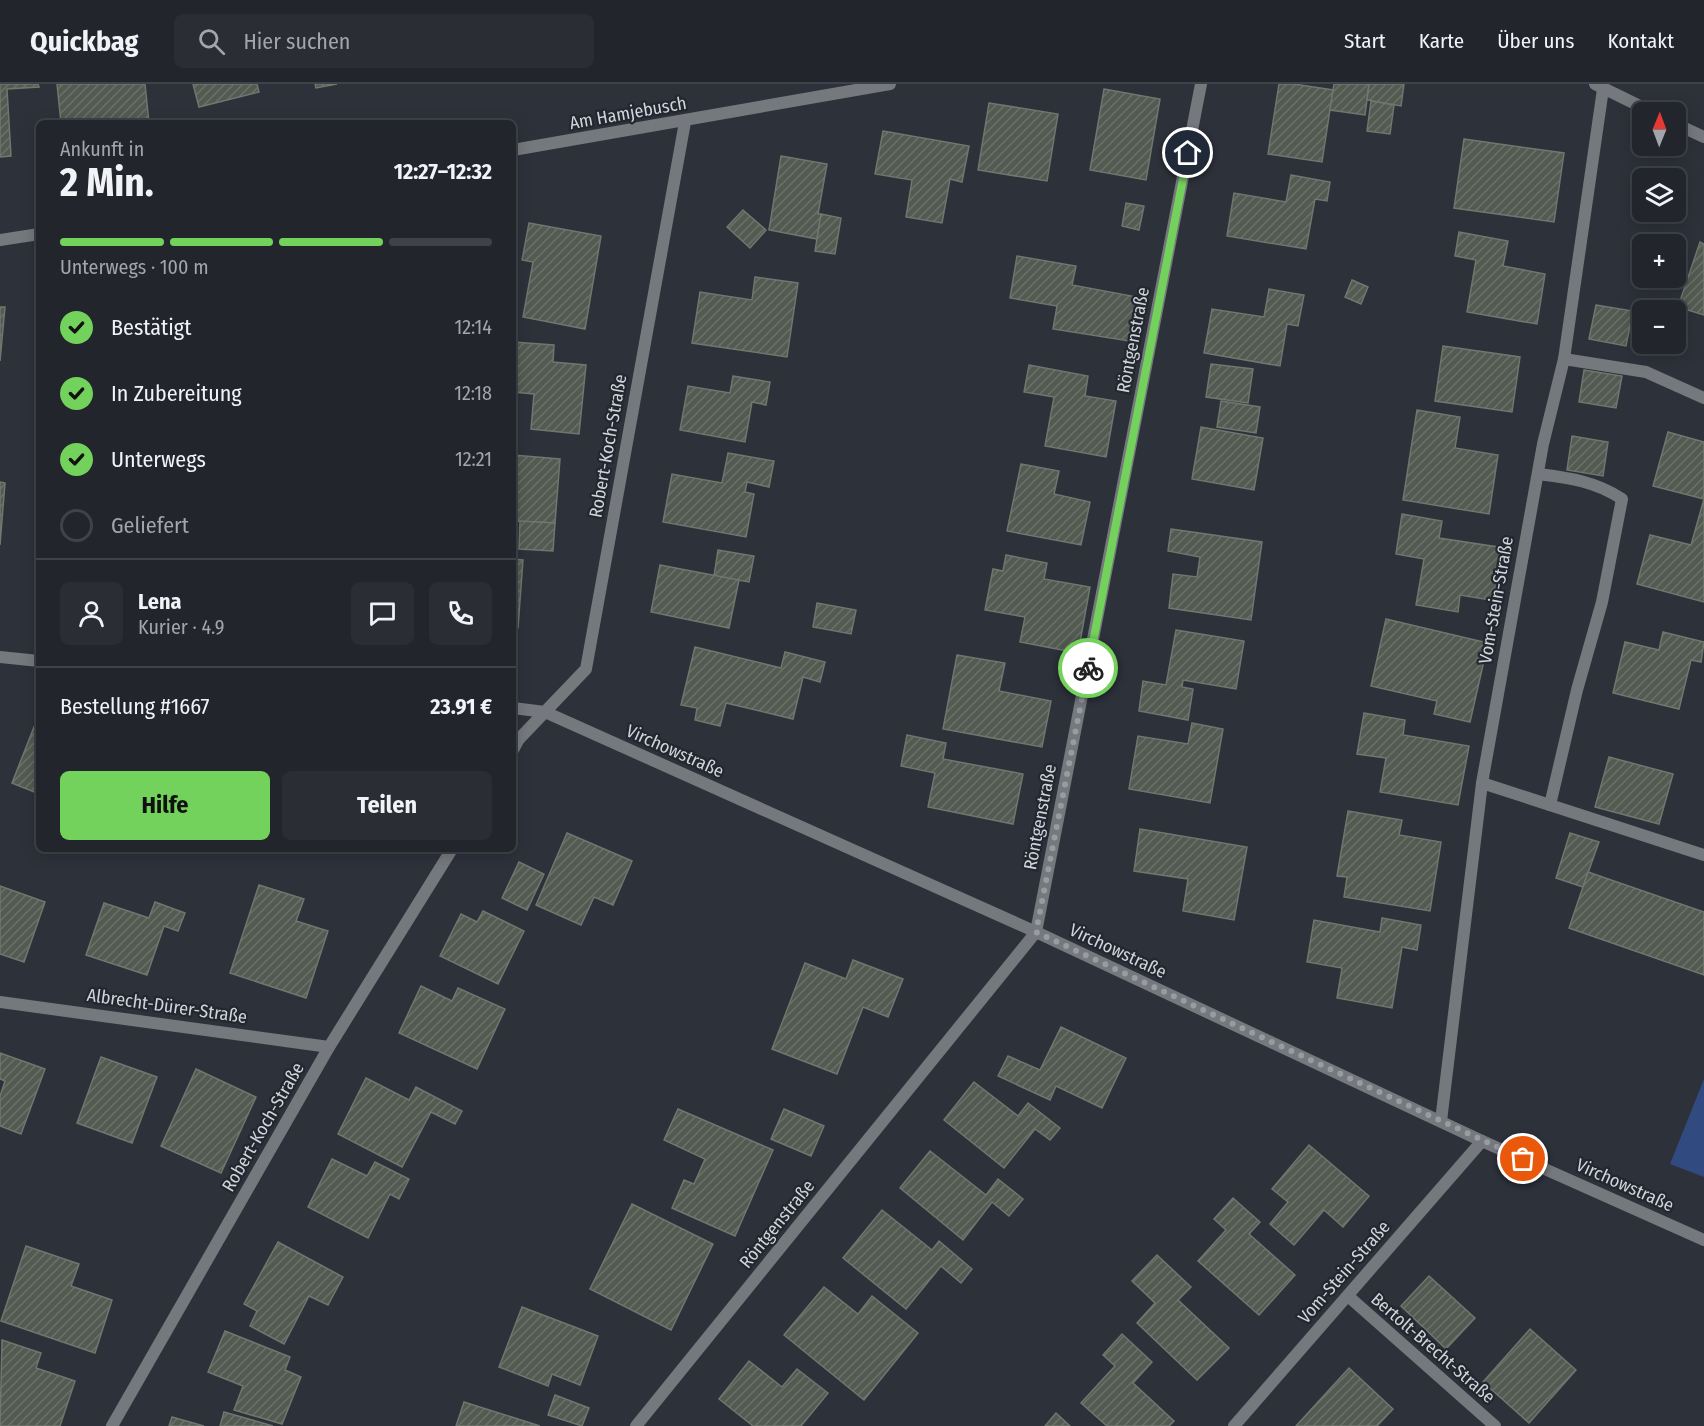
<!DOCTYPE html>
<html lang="de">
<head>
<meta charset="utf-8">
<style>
	:root { --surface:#22252c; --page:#2a2d34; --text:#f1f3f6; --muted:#a2a5a9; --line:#3f4248; --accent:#73d25c }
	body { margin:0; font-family:"Fira Sans Condensed",sans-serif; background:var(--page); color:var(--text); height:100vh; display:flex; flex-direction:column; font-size:22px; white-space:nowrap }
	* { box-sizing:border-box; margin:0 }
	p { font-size:20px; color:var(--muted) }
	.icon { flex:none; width:33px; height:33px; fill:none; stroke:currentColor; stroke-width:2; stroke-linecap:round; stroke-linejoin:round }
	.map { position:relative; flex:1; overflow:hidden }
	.drawer { position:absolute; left:36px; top:36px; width:480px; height:732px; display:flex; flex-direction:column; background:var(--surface); border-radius:9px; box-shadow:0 3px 15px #0003,0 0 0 2px var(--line) }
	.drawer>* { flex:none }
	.needle { width:39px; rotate:1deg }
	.controls { position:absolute; left:1632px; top:18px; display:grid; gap:12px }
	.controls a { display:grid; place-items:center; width:54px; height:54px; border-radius:9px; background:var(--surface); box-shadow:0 3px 15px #0003,0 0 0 2px var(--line); font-size:30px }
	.pin { position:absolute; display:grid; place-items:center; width:51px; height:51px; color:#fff; margin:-26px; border:3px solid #fff; border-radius:50%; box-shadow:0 2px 6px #0007 }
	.courier { position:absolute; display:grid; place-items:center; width:60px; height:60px; margin:-30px; border:4px solid #73d25c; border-radius:50%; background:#fff; color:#222; box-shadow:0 2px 8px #0007 }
	.overview em { font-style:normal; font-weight:700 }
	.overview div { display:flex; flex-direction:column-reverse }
	.overview { display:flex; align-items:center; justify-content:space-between; height:102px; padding:0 24px }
	h1 { font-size:39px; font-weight:700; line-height:45px }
	.bar { display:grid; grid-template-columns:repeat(4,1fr); gap:9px 6px; align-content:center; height:72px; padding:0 24px }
	.bar i { height:8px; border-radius:4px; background:var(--line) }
	.bar .active { background:var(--accent) }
	.bar p { grid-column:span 4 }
	.line { display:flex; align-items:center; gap:15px; padding:0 24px; border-top:2px solid var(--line) }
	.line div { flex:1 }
	.round { display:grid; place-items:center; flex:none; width:63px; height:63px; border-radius:9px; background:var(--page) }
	ol { padding:0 24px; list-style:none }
	li { display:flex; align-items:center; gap:18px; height:66px }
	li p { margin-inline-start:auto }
	li .icon { padding:6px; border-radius:50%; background:var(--accent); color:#111; stroke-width:4 }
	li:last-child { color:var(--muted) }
	li i { width:33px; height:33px; border:3px solid var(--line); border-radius:50% }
	.cta { display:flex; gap:12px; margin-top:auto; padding:12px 24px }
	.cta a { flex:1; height:69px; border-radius:9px; background:var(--accent); color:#111; font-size:24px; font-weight:700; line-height:69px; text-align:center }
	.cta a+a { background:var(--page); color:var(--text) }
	header { display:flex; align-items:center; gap:36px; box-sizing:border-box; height:84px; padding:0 30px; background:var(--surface); border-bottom:2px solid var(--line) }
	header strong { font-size:28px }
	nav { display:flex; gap:33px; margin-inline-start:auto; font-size:21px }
	.search { width:420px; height:54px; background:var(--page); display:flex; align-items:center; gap:15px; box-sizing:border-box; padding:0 21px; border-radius:9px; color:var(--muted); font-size:22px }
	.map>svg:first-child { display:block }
	.green { fill:#314a80 }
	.building { fill:url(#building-hatch); stroke:#6f776e; stroke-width:1.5 }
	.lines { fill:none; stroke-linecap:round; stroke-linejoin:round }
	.service { stroke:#75787c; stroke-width:12 }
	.minor { stroke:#75787c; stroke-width:12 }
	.done { stroke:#989ba2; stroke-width:6; stroke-dasharray:0 10.8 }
	.route { stroke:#73d25c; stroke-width:8 }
	.labels { text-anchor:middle; stroke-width:4.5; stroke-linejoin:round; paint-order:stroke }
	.street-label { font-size:18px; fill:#d1d4da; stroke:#232730 }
</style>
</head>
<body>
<header>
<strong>Quickbag</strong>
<div class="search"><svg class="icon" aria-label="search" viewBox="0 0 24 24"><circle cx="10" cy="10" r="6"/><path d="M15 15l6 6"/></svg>Hier suchen</div>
<nav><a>Start</a><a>Karte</a><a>Über uns</a><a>Kontakt</a></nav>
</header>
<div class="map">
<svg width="1704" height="1342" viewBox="0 0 1704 1342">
	<defs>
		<pattern id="building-hatch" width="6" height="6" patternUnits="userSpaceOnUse" patternTransform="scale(1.5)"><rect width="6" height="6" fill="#525a51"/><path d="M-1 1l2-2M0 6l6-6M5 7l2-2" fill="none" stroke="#6a7169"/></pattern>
	</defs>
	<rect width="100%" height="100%" fill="#2d313a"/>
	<polygon class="green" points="1704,995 1704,1093 1670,1080"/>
	<g class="building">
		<polygon points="0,0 38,0 39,3 7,5 11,72 0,73"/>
		<polygon points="57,0 145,0 149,39 61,39"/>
		<polygon points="193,0 257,0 259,8 199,23"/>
		<polygon points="315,0 337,0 316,4"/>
		<polygon points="1279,0 1294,0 1333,6 1322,78 1268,70"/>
		<polygon points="1334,0 1369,0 1365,31 1330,26"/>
		<polygon points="1369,0 1404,0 1401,22 1367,16"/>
		<polygon points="1104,5 1160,15 1146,96 1090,86"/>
		<polygon points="1371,17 1394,21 1390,50 1367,47"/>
		<polygon points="989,19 1058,30 1047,97 978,86"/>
		<polygon points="883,47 969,62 962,98 950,95 942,139 906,133 912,96 875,90"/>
		<polygon points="1464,55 1564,69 1554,138 1454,124"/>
		<polygon points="781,72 827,80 818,130 821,130 817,155 769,146"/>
		<polygon points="1291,91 1330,98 1327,117 1315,115 1306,165 1227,152 1234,109 1286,118"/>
		<polygon points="1126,119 1144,122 1139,146 1122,142"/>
		<polygon points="743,126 766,146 750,164 727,143"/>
		<polygon points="821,130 841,134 835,170 815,167"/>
		<polygon points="529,139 601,152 585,245 523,233 533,178 522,176"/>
		<polygon points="1459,148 1508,157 1503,182 1545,190 1537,240 1467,228 1476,176 1455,172"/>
		<polygon points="1700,158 1704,160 1704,231 1678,223"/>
		<polygon points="1017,172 1076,182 1072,201 1137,213 1129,257 1053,245 1057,222 1010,214"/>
		<polygon points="755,193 798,199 787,273 692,259 700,208 752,216"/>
		<polygon points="1352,196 1368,203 1361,220 1345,213"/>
		<polygon points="1269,205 1304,211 1298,242 1287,240 1280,282 1204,269 1212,225 1264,233"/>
		<polygon points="1596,221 1633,227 1626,262 1589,255"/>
		<polygon points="0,223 5,223 0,277"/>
		<polygon points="513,258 554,261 553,278 586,281 579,350 531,345 534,310 513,308"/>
		<polygon points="1443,262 1520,273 1512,328 1435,317"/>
		<polygon points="1211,280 1253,285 1248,319 1206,313"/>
		<polygon points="1029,281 1088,292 1085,312 1116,317 1106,373 1045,362 1054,313 1024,308"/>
		<polygon points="1584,286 1622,292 1616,324 1579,318"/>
		<polygon points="733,292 770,298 766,321 752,318 745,358 680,346 688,302 730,309"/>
		<polygon points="1221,317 1260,323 1256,349 1217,343"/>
		<polygon points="1417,326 1460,333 1455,364 1498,371 1489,430 1403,416"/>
		<polygon points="1201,343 1263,354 1254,406 1192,395"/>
		<polygon points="1668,348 1704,358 1704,518 1637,500 1650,451 1691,461 1704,415 1653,402"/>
		<polygon points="1572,352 1608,358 1603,392 1567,386"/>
		<polygon points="728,369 774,377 769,403 747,398 745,408 754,410 746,453 663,438 672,390 722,399"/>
		<polygon points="513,371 560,375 555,439 513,437"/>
		<polygon points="1021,380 1059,387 1054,410 1090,418 1081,461 1007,447"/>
		<polygon points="0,398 5,399 0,461"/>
		<polygon points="39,408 39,449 37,449"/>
		<polygon points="1402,430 1442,437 1439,454 1505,464 1496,517 1460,511 1458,528 1416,521 1424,475 1396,470"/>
		<polygon points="520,437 555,439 553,467 519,465"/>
		<polygon points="1171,445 1262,458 1251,536 1169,524 1173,490 1197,493 1200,473 1168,467"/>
		<polygon points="718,466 754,472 749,498 714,492"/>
		<polygon points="1006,471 1047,479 1044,495 1090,503 1078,569 1020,558 1025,533 985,526 993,485 1003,487"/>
		<polygon points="513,475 523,476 518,544 513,544"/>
		<polygon points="660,481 739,496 729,544 651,528"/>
		<polygon points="817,519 856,526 851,550 813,543"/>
		<polygon points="1386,535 1488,559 1470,638 1434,630 1437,617 1371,602"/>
		<polygon points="1176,546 1244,557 1236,605 1183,596 1182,603 1193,605 1188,636 1139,627 1143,597 1166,601"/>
		<polygon points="1663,548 1704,558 1701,578 1691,576 1679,625 1613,609 1625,558 1659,566"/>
		<polygon points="695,563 781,584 785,568 825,578 820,598 803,593 793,635 726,619 720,642 695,636 697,624 681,621"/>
		<polygon points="957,571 1005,579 999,607 1051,617 1042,663 943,645"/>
		<polygon points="1364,629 1405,636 1403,651 1469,662 1458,721 1380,708 1386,674 1357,670"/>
		<polygon points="1192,639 1223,645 1210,719 1129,705 1138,652 1188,660"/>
		<polygon points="34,643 39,645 39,710 12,699"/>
		<polygon points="907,651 946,659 943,675 1023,690 1013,740 928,723 935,689 901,682"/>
		<polygon points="1609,673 1673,690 1659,740 1595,723"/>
		<polygon points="1348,727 1402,736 1399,751 1441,758 1430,827 1344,813 1347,793 1337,792"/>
		<polygon points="1140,745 1247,763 1234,836 1183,827 1188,795 1134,787"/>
		<polygon points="567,749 632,777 613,821 594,813 581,841 536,821"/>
		<polygon points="1570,749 1599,758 1583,803 1556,794"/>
		<polygon points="519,778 544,790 527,826 502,814"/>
		<polygon points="1588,788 1704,828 1704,891 1569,844"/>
		<polygon points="259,801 304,815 296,837 328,847 306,914 230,889"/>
		<polygon points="0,802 45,818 24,878 0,870"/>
		<polygon points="155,818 185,829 178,847 164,842 147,891 86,871 104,819 149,834"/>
		<polygon points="483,827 524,847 498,900 440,872 461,830 477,838"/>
		<polygon points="1382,834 1421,841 1417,866 1402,863 1392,924 1337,914 1342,884 1307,878 1314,836 1380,848"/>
		<polygon points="853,876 903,895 888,933 863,923 837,990 772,965 805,879 846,895"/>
		<polygon points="421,902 452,917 458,904 505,925 477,985 399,949"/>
		<polygon points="1061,943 1126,974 1102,1024 1056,1002 1050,1016 998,992 1008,972 1040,986"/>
		<polygon points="0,969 45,985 21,1050 0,1042 0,1012 5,997 0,995"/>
		<polygon points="101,973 157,993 132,1059 77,1039"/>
		<polygon points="196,985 256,1013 221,1089 161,1062"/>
		<polygon points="366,994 409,1016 416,1003 462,1027 455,1040 431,1028 402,1083 338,1050"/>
		<polygon points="974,998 1018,1032 1028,1019 1060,1044 1050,1056 1035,1045 1004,1084 944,1036"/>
		<polygon points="678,1025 773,1066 735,1152 672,1124 684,1096 694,1100 705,1075 664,1056"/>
		<polygon points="784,1025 824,1042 811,1072 771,1055"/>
		<polygon points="1309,1061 1369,1112 1343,1143 1324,1126 1294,1161 1270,1140 1288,1118 1272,1105"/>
		<polygon points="930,1067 986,1111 998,1095 1023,1115 1009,1132 992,1118 963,1156 900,1104"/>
		<polygon points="332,1075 367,1092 375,1078 409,1095 399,1115 390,1110 368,1154 308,1123"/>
		<polygon points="1233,1114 1260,1138 1249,1150 1295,1191 1259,1231 1198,1177 1226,1146 1214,1135"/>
		<polygon points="632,1120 713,1160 671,1246 590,1205"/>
		<polygon points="882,1126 932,1166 939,1157 972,1185 961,1199 941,1182 906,1225 843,1174"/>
		<polygon points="278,1158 343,1193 328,1221 309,1212 284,1260 250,1242 257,1227 244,1220"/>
		<polygon points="26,1162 79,1180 71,1202 112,1216 95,1269 1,1237"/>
		<polygon points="1157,1171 1191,1203 1178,1216 1229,1264 1197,1296 1137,1239 1155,1219 1132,1197"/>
		<polygon points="1429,1192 1475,1234 1446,1265 1401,1222"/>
		<polygon points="824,1203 858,1230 872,1212 918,1249 864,1316 784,1251"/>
		<polygon points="522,1223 598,1252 580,1301 552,1290 548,1302 499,1283"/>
		<polygon points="1530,1245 1576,1286 1529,1339 1483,1298"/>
		<polygon points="225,1247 290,1273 285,1286 301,1293 282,1340 234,1326 243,1302 208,1288"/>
		<polygon points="1122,1250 1152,1278 1133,1299 1174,1337 1169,1342 1107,1342 1081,1319 1115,1282 1103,1271"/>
		<polygon points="2,1256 41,1269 36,1284 75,1297 60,1342 0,1342"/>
		<polygon points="749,1277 782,1303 797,1285 828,1309 801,1342 753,1342 719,1315"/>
		<polygon points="1349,1284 1393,1325 1377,1342 1296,1342"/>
		<polygon points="555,1311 589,1324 582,1342 548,1331"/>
		<polygon points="464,1318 540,1342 456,1342"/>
		<polygon points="224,1328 273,1342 220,1342"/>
		<polygon points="1056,1329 1070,1342 1045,1342"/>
		<polygon points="172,1333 204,1342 169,1342"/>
	</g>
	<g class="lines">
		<g class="service">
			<polyline points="1564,275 1646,288 1704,314"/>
			<path d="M1538,390C1569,394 1595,397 1622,415L1602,518L1577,606L1550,721"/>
			<polyline points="1482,699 1704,771"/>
		</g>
		<g class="minor">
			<polyline points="1595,0 1652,28"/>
			<polyline points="1676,40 1704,53"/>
			<polyline points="513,66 890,0"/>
			<polyline points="0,156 39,150"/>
			<polyline points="0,573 39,577"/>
			<polyline points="513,624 545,628 1036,848 1482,1057 1704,1156"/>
			<polyline points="513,666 519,655 586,585 685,38"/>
			<polyline points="0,918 329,963"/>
			<polyline points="1441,1037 1482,699 1543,360 1564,275 1603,5"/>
			<polyline points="1348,1212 1495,1342"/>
			<polyline points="112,1342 329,963 452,765"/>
			<polyline points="636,1342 1036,848 1201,0"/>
			<polyline points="1234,1342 1482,1057"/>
		</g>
	</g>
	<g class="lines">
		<polyline class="done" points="1088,584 1036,848 1523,1075"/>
		<polyline class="route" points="1088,584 1188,69"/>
	</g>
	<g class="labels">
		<g class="street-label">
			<text transform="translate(628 29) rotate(-10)" y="6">Am Hamjebusch</text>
			<text transform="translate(1133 256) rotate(-79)" y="6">Röntgenstraße</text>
			<text transform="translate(608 362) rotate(-80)" y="6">Robert-Koch-Straße</text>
			<text transform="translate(1496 516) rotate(-80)" y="6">Vom-Stein-Straße</text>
			<text transform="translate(675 667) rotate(24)" y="6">Virchowstraße</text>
			<text transform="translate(1040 733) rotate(-79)" y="6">Röntgenstraße</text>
			<text transform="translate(1118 867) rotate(25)" y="6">Virchowstraße</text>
			<text transform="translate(167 922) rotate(8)" y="6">Albrecht-Dürer-Straße</text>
			<text transform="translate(263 1043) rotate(-60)" y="6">Robert-Koch-Straße</text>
			<text transform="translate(1625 1101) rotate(24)" y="6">Virchowstraße</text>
			<text transform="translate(777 1140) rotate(-51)" y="6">Röntgenstraße</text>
			<text transform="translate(1344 1188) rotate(-49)" y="6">Vom-Stein-Straße</text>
			<text transform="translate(1433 1264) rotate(41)" y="6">Bertolt-Brecht-Straße</text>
		</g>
	</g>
</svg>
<div class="controls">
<a><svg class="needle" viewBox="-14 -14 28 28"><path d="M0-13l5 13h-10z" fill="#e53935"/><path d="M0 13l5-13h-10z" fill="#a2a5a9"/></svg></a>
<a><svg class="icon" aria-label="layers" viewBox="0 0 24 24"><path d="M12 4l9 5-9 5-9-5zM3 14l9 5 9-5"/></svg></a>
<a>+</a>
<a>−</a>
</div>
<div class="pin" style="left:1523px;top:1075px;background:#ea580c"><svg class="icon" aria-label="bag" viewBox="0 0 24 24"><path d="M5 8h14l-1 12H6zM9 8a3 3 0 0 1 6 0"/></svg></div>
<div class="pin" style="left:1188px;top:69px;background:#1f2937"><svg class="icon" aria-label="home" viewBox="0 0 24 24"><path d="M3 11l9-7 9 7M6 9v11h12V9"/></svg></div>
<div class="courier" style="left:1088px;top:584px"><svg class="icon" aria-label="bike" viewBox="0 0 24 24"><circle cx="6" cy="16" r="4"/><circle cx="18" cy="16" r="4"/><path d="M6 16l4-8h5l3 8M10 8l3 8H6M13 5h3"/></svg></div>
<section class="drawer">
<div class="overview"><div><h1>2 Min.</h1><p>Ankunft in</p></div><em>12:27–12:32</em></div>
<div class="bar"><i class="active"></i><i class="active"></i><i class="active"></i><i></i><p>Unterwegs · 100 m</p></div>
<ol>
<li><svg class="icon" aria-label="check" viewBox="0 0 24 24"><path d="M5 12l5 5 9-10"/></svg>Bestätigt<p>12:14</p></li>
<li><svg class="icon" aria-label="check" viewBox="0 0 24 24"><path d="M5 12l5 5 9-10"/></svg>In Zubereitung<p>12:18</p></li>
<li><svg class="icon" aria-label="check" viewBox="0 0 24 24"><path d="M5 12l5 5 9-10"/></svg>Unterwegs<p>12:21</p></li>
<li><i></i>Geliefert</li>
</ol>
<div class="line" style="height:108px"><a class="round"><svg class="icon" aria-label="person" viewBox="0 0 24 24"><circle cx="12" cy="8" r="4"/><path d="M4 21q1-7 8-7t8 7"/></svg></a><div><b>Lena</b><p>Kurier · 4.9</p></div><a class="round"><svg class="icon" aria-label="chat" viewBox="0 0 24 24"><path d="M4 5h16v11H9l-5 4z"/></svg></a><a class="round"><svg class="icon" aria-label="phone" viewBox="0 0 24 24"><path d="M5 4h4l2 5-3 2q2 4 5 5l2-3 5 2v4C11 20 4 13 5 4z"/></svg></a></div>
<div class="line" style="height:78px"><div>Bestellung #1667</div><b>23.91 €</b></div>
<div class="cta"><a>Hilfe</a><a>Teilen</a></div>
</section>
</div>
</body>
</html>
